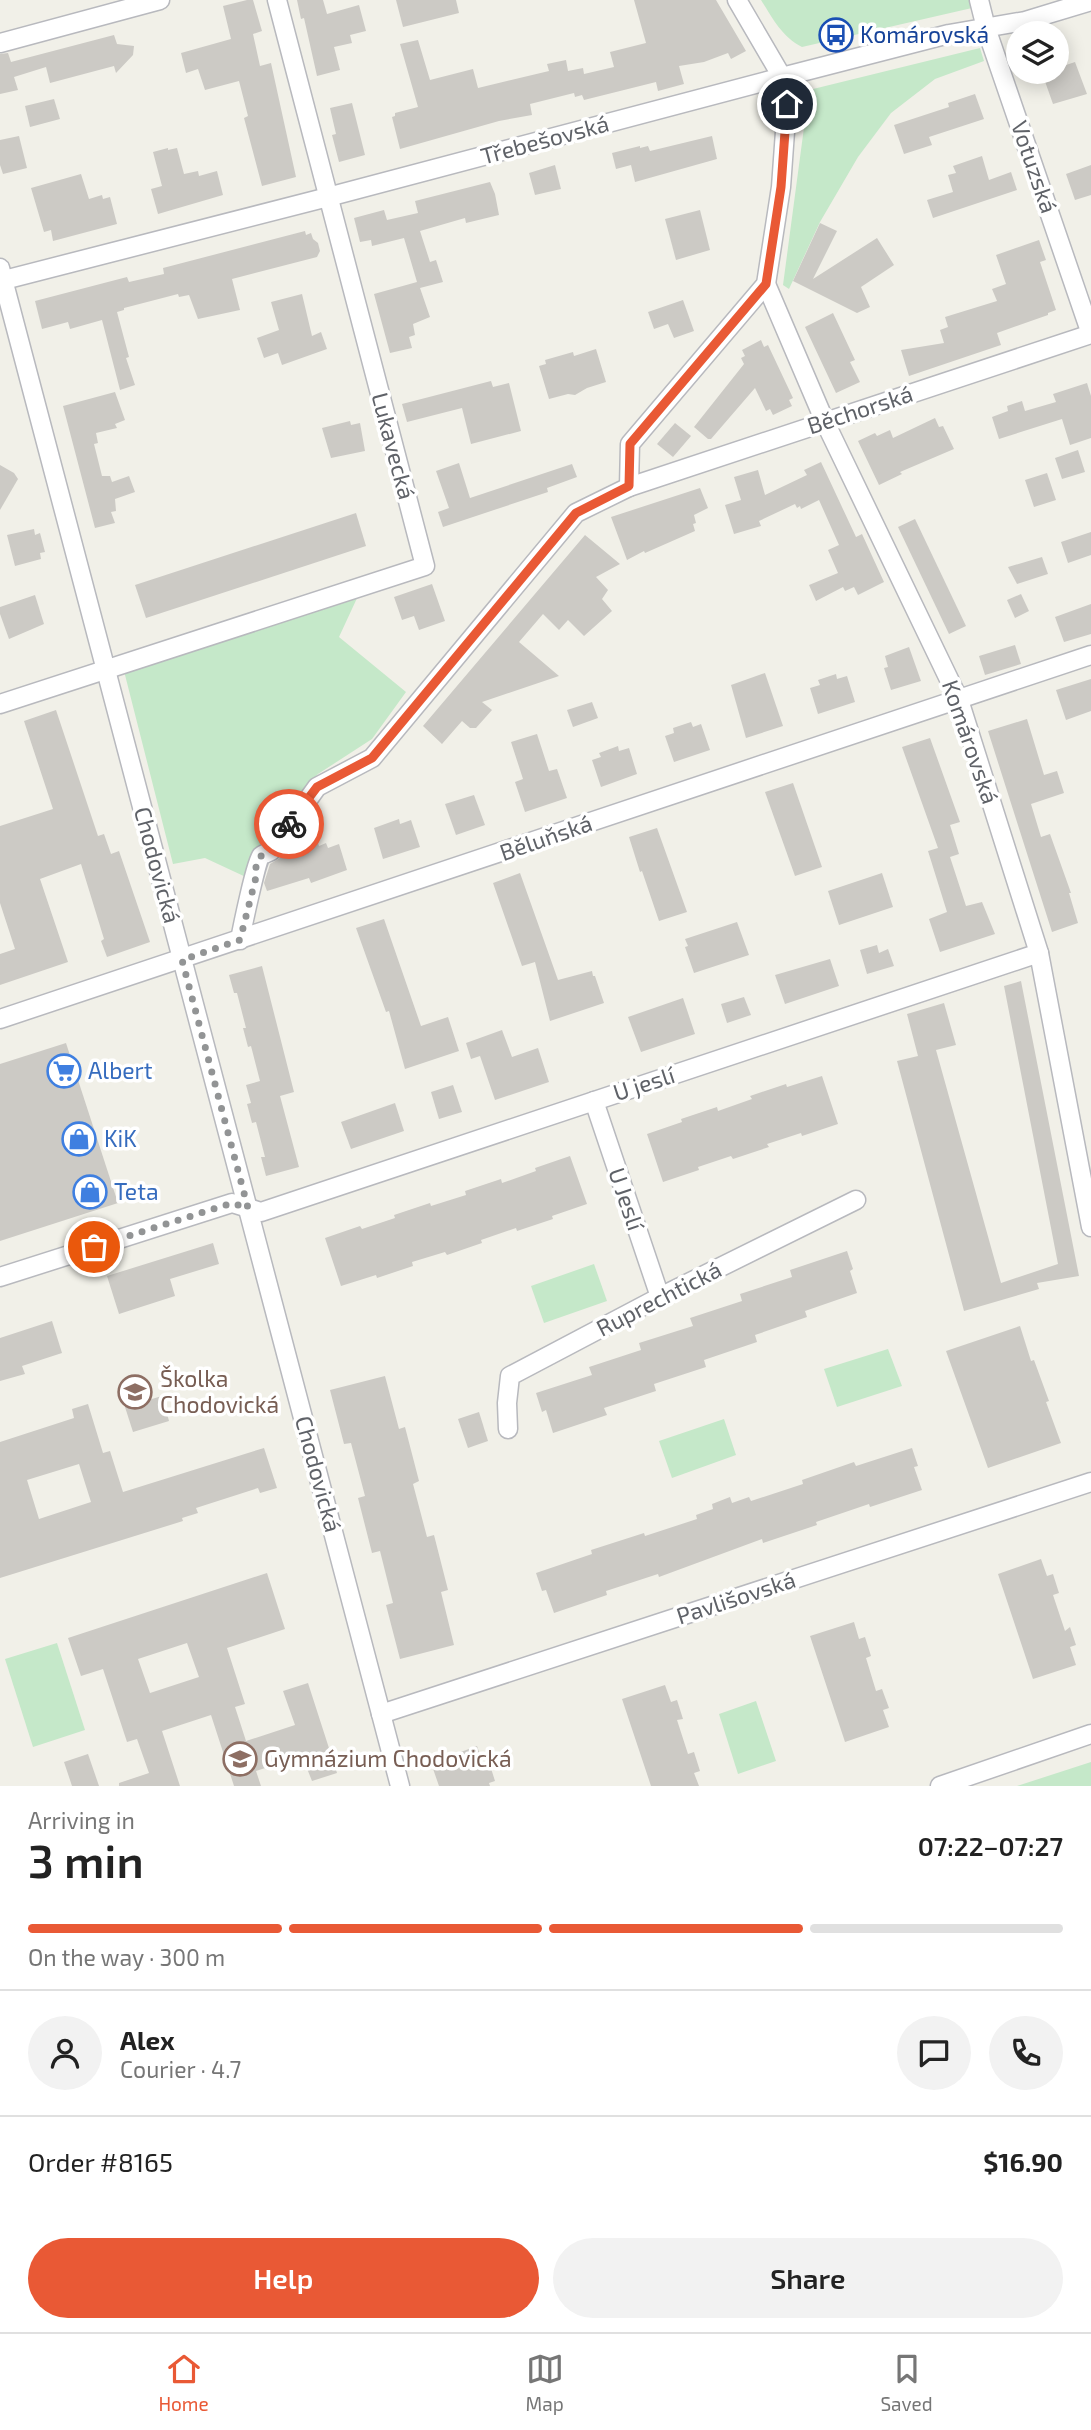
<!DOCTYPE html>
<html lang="en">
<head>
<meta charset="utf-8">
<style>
	:root { --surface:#fff; --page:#f2f2f2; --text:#222; --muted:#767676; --line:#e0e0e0; --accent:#e95935 }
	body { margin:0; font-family:"Exo 2",sans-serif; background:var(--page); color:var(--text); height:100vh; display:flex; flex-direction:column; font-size:26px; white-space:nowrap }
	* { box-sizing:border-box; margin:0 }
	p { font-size:23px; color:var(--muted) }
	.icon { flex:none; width:38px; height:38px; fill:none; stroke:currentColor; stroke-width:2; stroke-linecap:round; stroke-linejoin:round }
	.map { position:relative; height:1786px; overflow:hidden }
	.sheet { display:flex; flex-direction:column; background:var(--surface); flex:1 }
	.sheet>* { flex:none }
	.fabs { position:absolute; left:1006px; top:21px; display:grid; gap:14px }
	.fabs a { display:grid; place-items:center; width:63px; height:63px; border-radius:50%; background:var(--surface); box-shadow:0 4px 18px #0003; font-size:35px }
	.pin { position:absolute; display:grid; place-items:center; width:60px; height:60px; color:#fff; margin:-30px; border:4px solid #fff; border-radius:50%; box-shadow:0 2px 7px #0007 }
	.courier { position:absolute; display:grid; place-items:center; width:70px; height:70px; margin:-35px; border:5px solid #e95935; border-radius:50%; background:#fff; color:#222; box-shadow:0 2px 9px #0007 }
	.summary em { font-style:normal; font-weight:600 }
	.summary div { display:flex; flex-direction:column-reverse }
	.summary { display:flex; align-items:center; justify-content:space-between; height:119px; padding:0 28px }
	h1 { font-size:46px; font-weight:600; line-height:52px }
	.bar { display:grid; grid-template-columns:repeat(4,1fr); gap:10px 7px; align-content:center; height:84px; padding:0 28px }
	.bar i { height:9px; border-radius:5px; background:var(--line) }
	.bar .active { background:var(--accent) }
	.bar p { grid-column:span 4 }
	.line { display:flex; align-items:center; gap:18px; padding:0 28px; border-top:2px solid var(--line) }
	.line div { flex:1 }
	.round { display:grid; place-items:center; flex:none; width:74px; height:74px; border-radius:37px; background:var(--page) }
	.action { display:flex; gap:14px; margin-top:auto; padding:14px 28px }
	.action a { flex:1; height:80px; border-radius:42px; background:var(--accent); color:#fff; font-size:28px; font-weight:600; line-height:80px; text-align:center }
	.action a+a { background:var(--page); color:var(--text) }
	.tab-bar { display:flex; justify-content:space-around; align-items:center; height:98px; border-top:2px solid var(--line); background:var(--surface); font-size:19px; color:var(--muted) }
	.tab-bar a { display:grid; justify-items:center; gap:4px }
	.tab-bar .active { color:var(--accent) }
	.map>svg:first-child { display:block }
	.green { fill:#c5e8c9 }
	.building { fill:#cccac5; fill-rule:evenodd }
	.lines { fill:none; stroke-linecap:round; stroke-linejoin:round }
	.street-casing { stroke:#b8b9be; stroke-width:21 }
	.street { stroke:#fff; stroke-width:18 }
	.done { stroke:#929495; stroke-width:7; stroke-dasharray:0 12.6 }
	.route { stroke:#e95935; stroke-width:9 }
	.labels { text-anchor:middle; stroke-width:7; stroke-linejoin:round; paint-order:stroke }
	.transit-label { font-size:23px; fill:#164399; stroke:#fff; text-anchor:start }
	.street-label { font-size:23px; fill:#5f6268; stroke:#fff }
	.shop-label { font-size:23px; fill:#366cbe; stroke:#fff; text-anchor:start }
	.education-label { font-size:23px; fill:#785e54; stroke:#fff; text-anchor:start }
</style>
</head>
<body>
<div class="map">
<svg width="1091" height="1786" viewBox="0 0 1091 1786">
	<rect width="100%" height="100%" fill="#f1f0e8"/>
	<g class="green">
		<path d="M761,0H970L972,8L802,47C782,37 773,19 761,0Z"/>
		<polygon points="980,48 984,61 935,79 891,113 858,157 820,222 789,289 783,285 809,90"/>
		<polygon points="358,596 339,637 406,692 372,739 318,774 287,807 248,878 205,858 173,864 124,671"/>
		<polygon points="594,1264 607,1301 544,1323 531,1286"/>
		<polygon points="888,1349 902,1386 837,1407 824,1369"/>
		<polygon points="724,1419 736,1455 672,1478 659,1441"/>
		<polygon points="57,1643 85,1730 33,1747 5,1659"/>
		<polygon points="756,1701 776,1761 738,1774 719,1714"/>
		<polygon points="1091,1762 1091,1786 1017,1786"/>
	</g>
	<g class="building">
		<polygon points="247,0 253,0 262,31 253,34 260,66 271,63 296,177 262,186 244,118 248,116 239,81 205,90 198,69 186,73 181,53 231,39 223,6"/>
		<polygon points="297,0 323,0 327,14 359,5 366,31 350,35 352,43 334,47 340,70 317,76 304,18 301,19"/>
		<polygon points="396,0 456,0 459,13 403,27"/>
		<polygon points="634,0 716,0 746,51 731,59 728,53 704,62 679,66 684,84 658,91 656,82 584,100 582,95 575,97 574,93 530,104 532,115 499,121 400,149 392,117 395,116 395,113 418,107 400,44 418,40 430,80 473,69 478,88 549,71 547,64 566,60 568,71 583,68 584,74 614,67 610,52 646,43"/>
		<polygon points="114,35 117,44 134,46 133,55 116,73 114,66 50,83 46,67 14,77 18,90 0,94 0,54 8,53 11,62"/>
		<polygon points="1075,62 1087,94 1053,104 1042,73 1057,72 1057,68"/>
		<polygon points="975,94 984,119 929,137 932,145 904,154 894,125 949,107 948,103"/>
		<polygon points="54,99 60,119 30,127 25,106"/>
		<polygon points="352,103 365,155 339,162 332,135 336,134 330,108"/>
		<polygon points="19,136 27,168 3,174 0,165 0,140"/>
		<polygon points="712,136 717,159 635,182 631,165 616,169 612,153 640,146 640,148 648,146 650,151"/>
		<polygon points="168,148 168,150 177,148 184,174 198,171 199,176 217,171 223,195 158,214 151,189 162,186 153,152"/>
		<polygon points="982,156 989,180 1011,172 1017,190 933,218 927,200 953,192 948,175 956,173 953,166"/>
		<polygon points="555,165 561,189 535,195 529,173"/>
		<polygon points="1091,165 1091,195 1075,200 1066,174"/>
		<polygon points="81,174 89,199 102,195 103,199 110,197 117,224 53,241 51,230 44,232 31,188"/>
		<polygon points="490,182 495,194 499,215 466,223 465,218 420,231 430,262 436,260 443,282 420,288 430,317 413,324 415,335 409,337 412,348 390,353 374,294 417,282 404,238 372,246 371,240 360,242 354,218 384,210 387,220 418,213 415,201"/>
		<polygon points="700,210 710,250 676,260 665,219"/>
		<polygon points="820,223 837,231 813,279 877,238 894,265 861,287 870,307 857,313 793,281"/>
		<polygon points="305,231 306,235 311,233 313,239 318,243 320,251 317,257 232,279 240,310 198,319 189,295 179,297 178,294 124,308 124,310 117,312 129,357 126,358 135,385 120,390 102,320 70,329 68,322 42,329 35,301 127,277 129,282 164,274 163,268"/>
		<polygon points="1039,240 1046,260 1040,262 1056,310 1048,313 1048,315 997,333 1001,345 909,376 901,350 944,343 940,330 948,327 945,317 997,301 992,289 1006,284 996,255"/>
		<polygon points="302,294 312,336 321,332 327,349 282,365 278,353 264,358 257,338 279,330 271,302"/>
		<polygon points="683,300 694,331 674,338 668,324 654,329 648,312"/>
		<polygon points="833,313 855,360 850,362 860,382 836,393 805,327"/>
		<polygon points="761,340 764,347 768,345 793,398 789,400 792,406 773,415 770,409 766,411 755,388 711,439 708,439 694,427 744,364 741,358 745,356 742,350"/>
		<polygon points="596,349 606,382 587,388 575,395 568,394 549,399 539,366 546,364 545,360 573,352 574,356"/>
		<polygon points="491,381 493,387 509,383 521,431 471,444 462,408 407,422 402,404"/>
		<polygon points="1087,383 1091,396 1091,438 1070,445 1062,419 999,439 992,417 1008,411 1007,406 1022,401 1025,411 1056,402 1053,394"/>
		<polygon points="115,392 125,420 115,424 117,428 96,433 98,443 94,444 102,476 110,476 112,482 129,476 135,492 115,499 116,511 111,512 115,523 95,528 63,406"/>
		<polygon points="935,418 939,427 943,426 954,449 900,472 902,474 879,485 858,441 875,433 877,436 890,430 893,438"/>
		<polygon points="350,421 351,425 360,423 365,451 331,458 322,428"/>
		<polygon points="675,423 691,436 673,457 657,444"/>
		<polygon points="1078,450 1085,472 1062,479 1055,458"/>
		<polygon points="821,462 856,537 862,534 884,582 858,595 854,587 845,591 843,587 816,601 809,585 838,573 828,550 839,545 819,500 801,509 800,506 797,508 795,504 759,521 761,526 734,534 725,505 741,500 734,477 758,470 765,495 807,475 804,470"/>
		<polygon points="459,463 470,498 572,464 577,477 547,488 548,492 443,527 438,512 449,508 436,471"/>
		<polygon points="0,465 14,473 18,479 0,510"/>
		<polygon points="1047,473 1056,500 1034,507 1025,480"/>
		<polygon points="700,488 708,508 694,515 696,523 693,524 695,531 645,553 644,551 627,560 611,517"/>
		<polygon points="356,513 366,546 146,618 135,585"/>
		<polygon points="915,519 966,626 949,634 898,527"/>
		<polygon points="34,529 35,535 40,533 45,552 40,553 41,559 15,566 7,535"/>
		<polygon points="1091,532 1091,555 1068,563 1061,542"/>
		<polygon points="585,535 620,564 596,577 608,590 602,599 612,611 584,636 568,620 559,630 543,614 519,642 559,676 482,702 492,710 476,728 470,728 462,721 442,744 423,726"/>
		<polygon points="1042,557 1048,574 1017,584 1008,567"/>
		<polygon points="432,584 445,621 419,630 414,616 402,620 394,597"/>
		<polygon points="1021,594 1029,611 1015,618 1007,600"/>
		<polygon points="35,595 44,624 9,639 0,614 0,607"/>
		<polygon points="1091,604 1091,634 1064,642 1055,617"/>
		<polygon points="1015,645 1021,664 985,675 979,656"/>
		<polygon points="909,647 921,681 891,690 884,668 888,667 885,656"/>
		<polygon points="765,673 783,726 746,738 731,685"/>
		<polygon points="836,674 837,679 847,676 855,702 818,714 810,688 820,685 818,680"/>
		<polygon points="1091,679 1091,711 1066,720 1056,690"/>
		<polygon points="592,702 598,718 573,727 567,710"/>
		<polygon points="56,710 98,836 104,834 111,854 119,851 150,942 107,957 101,941 104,939 81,864 40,879 68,962 0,985 0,954 15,949 0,903 0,826 53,809 24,721"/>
		<polygon points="1027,719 1044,775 1057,771 1064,793 1031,804 1041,837 1050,834 1071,893 1069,893 1078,923 1052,932 988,731"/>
		<polygon points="691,722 693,727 701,724 710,750 674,762 665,736 674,733 673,728"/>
		<polygon points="537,734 549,771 557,769 567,798 525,812 515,782 523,779 511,742"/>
		<polygon points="930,738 960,822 950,825 959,854 950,857 966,906 982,902 995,934 940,952 929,919 947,912 928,851 938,848 902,747"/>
		<polygon points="618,746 619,751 629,748 637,774 601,787 592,760 601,757 599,753"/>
		<polygon points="793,783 822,867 795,876 765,792"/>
		<polygon points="474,795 485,825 456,835 445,804"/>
		<polygon points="399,819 400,824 411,820 420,847 383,859 374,828"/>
		<polygon points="312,826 319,846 326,843 328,848 339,844 347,870 311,883 309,878 267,891 264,883 270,864 280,858 285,852 299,847 295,836 300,830"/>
		<polygon points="657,828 687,912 659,921 642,871 640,872 629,837"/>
		<polygon points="520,873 558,980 592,971 593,976 595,976 604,1003 550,1021 535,962 522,966 493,883"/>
		<polygon points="882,873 893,907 839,925 828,891"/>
		<polygon points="384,919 421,1026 448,1017 459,1051 405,1069 389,1011 386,1012 356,928"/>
		<polygon points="737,922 749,955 694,973 685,947 688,946 685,939"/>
		<polygon points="877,945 879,953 888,949 894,966 867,974 860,950"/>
		<polygon points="830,959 839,986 785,1004 775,975"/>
		<polygon points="262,966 294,1092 280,1096 299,1167 266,1176 261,1157 265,1157 256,1122 252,1123 247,1104 251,1103 246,1085 260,1081 251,1046 248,1047 243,1028 246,1028 237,993 234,993 229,975"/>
		<polygon points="1021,981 1079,1276 1037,1283 1039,1289 964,1311 897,1061 918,1056 907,1014 944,1003 956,1045 936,1050 1001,1283 1058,1264 1004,986"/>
		<polygon points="744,997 751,1015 727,1023 721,1004"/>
		<polygon points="683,998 695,1034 641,1052 628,1017"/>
		<polygon points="502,1030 512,1057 538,1048 549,1082 495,1100 480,1056 471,1059 466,1043"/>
		<polygon points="66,1043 118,1203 0,1241 0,1064"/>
		<polygon points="822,1076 838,1124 802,1136 801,1133 767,1144 769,1147 733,1159 731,1156 698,1167 699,1170 663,1182 647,1134 682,1122 681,1119 717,1107 718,1111 752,1099 750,1096 786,1084 787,1087"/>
		<polygon points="453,1085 462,1112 439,1119 431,1092"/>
		<polygon points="395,1103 404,1131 351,1149 341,1122"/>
		<polygon points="570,1156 587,1204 552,1216 553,1219 517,1231 516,1228 481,1240 482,1243 447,1255 445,1252 412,1262 413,1266 377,1278 376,1275 341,1286 325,1238 360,1226 362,1229 395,1218 394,1215 430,1203 431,1206 466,1195 465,1191 501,1179 502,1183 536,1171 535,1168"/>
		<polygon points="213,1243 219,1264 170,1279 175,1296 119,1314 107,1276"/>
		<polygon points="847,1251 853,1269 850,1271 857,1293 805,1311 807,1317 755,1335 757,1342 704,1360 706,1367 654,1384 656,1391 604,1408 607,1415 553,1433 546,1410 542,1412 536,1393 592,1375 589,1367 641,1350 639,1343 693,1326 690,1318 742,1301 740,1294 792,1277 790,1270"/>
		<polygon points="52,1321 62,1353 22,1366 25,1374 0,1381 0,1338"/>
		<polygon points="1020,1326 1031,1361 1034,1360 1049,1401 1046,1402 1061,1443 988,1468 946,1351"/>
		<polygon points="385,1376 399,1429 405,1427 419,1481 413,1484 427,1537 434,1535 448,1590 441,1592 454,1645 400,1659 386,1605 393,1603 380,1551 372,1553 358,1498 365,1496 351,1443 344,1444 330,1390"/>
		<polygon points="162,1396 169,1421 133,1432 125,1407"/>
		<path d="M88,1404L103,1453L110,1451L123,1492L264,1448L277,1488L260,1493L258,1488L196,1508L198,1513L182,1518L183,1521L0,1578V1442L74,1418L72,1409ZM79,1464L91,1502L39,1519L27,1480Z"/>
		<polygon points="479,1412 488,1441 468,1448 458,1419"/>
		<polygon points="912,1448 918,1466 914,1467 922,1490 870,1507 869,1504 816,1522 817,1525 763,1543 762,1539 659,1577 658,1574 606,1591 607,1595 554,1613 546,1590 542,1591 536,1573 592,1554 591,1550 644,1533 645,1536 697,1519 696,1515 713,1509 712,1504 730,1497 732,1503 749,1497 751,1501 803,1484 802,1480 854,1462 856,1466"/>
		<polygon points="1041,1559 1047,1576 1053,1574 1059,1593 1053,1595 1065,1631 1070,1627 1076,1645 1070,1647 1076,1665 1033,1679 998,1574"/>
		<path d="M267,1573L285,1629L227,1648L245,1704L235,1707L246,1741L295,1725L283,1691L308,1683L337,1773L312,1781L302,1756L256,1771L261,1786H234L211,1715L162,1731L180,1786H119V1783L149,1773L137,1739L127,1742L103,1669L81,1676L68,1638ZM187,1643L199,1677L150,1693L138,1659Z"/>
		<polygon points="854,1622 859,1639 865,1637 871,1656 866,1658 876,1691 882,1689 889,1708 883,1710 889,1727 845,1742 810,1636"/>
		<polygon points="665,1685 671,1702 677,1700 683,1719 677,1720 688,1754 694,1752 700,1771 694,1773 699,1786 651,1786 622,1699"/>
		<polygon points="477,1746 484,1766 489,1762 495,1781 489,1783 490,1786 439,1786 431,1763"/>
		<polygon points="88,1754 99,1786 72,1786 64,1762"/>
	</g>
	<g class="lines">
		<defs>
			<g id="street">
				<polyline points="979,0 986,28 1091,334"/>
				<polyline points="0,43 160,0"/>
				<polyline points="0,268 400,1786"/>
				<polyline points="0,281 328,197 782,77 949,34 1025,21 1091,1"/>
				<polyline points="766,284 825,422 959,700 1039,953 1091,1227"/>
				<polyline points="629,487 1091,334"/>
				<polyline points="0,704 425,566 277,0"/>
				<path d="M240,940C242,929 256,861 261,856C263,854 267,853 271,851L317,787L372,758L576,513L629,487L630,444L766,284L781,187L787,104L782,77L737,0"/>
				<polyline points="0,1019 1091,655"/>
				<polyline points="594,1101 660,1297"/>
				<polyline points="0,1277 232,1203 261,1212 1039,953"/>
				<polyline points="508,1429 507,1403 510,1376 660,1297 856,1200"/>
				<polyline points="381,1714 1091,1482"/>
				<polyline points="940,1786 1091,1734"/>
			</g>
		</defs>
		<use href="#street" class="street-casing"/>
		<use href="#street" class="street"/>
	</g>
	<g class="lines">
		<polyline class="done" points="94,1247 232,1203 248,1208 182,960 240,940 256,877 256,865 261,856 271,851 289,824"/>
		<polyline class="route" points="289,824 317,787 372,758 576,513 629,486 630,444 766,284 781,187 787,104"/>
	</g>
	<defs>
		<symbol id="bus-ring" viewBox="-11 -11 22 22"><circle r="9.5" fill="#fff" stroke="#1a4fb4" stroke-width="1.5"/><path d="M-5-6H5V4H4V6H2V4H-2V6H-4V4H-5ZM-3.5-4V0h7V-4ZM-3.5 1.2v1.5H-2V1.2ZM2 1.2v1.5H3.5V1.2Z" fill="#1a4fb4"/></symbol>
		<symbol id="supermarket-ring" viewBox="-11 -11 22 22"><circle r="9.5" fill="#fff" stroke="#3f7fe0" stroke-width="1.5"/><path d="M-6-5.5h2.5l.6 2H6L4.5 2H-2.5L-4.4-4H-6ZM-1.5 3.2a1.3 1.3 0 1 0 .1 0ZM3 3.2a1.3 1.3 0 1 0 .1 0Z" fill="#3f7fe0"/></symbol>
		<symbol id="shop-ring" viewBox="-11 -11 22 22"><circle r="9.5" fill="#fff" stroke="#3f7fe0" stroke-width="1.5"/><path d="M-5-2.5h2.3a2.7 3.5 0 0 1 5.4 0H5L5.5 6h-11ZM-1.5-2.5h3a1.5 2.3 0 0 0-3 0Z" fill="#3f7fe0"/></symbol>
		<symbol id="school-ring" viewBox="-11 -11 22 22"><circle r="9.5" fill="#fff" stroke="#8d6e63" stroke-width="1.5"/><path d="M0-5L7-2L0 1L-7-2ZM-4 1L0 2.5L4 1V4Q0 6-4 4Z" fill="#8d6e63"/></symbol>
	</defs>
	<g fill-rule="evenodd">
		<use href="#bus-ring" x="817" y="16" width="38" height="38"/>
		<use href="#supermarket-ring" x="45" y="1052" width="38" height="38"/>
		<use href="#shop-ring" x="60" y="1120" width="38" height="38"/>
		<use href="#shop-ring" x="71" y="1173" width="38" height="38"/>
		<use href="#school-ring" x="116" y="1373" width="38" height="38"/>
		<use href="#school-ring" x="221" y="1740" width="38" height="38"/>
	</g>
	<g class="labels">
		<g class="transit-label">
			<text x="860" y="43">Komárovská</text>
		</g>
		<g class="street-label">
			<text transform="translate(545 140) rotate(-15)" y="8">Třebešovská</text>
			<text transform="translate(1034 167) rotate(71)" y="8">Votuzská</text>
			<text transform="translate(860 410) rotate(-18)" y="8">Běchorská</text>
			<text transform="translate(393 446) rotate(75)" y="8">Lukavecká</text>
			<text transform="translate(970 742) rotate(71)" y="8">Komárovská</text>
			<text transform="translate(546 838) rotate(-19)" y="8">Běluňská</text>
			<text transform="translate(157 865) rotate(75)" y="8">Chodovická</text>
			<text transform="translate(644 1084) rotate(-18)" y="8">U jeslí</text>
			<text transform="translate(626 1199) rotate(71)" y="8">U Jeslí</text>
			<text transform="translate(659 1299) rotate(-27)" y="8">Ruprechtická</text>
			<text transform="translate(318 1474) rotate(75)" y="8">Chodovická</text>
			<text transform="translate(736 1598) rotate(-18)" y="8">Pavlišovská</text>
		</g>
		<g class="shop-label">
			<text x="88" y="1079">Albert</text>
			<text x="104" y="1147">KiK</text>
			<text x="114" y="1200">Teta</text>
		</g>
		<g class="education-label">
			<text x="160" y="1387">Školka<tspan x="160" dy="26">Chodovická</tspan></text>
			<text x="264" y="1767">Gymnázium Chodovická</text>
		</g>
	</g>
</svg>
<div class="fabs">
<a><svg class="icon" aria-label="layers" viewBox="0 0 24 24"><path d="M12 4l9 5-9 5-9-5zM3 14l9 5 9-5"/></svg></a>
</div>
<div class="pin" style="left:94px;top:1247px;background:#ea580c"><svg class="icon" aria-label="bag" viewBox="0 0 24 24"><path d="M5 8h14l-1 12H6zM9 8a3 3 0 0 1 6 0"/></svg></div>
<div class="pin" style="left:787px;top:104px;background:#1f2937"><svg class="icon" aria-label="home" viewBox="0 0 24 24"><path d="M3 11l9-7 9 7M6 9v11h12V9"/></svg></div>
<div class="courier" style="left:289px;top:824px"><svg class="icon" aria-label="bike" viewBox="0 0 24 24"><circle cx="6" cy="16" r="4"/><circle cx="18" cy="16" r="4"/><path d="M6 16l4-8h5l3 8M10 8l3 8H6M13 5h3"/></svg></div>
</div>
<section class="sheet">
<div class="summary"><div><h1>3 min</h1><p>Arriving in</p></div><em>07:22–07:27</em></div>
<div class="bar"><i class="active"></i><i class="active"></i><i class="active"></i><i></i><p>On the way · 300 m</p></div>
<div class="line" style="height:126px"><a class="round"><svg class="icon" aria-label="person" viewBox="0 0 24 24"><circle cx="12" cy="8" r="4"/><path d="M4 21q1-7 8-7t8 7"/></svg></a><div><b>Alex</b><p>Courier · 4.7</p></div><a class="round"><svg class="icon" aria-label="chat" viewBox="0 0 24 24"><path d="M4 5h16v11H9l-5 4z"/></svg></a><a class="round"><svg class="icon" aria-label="phone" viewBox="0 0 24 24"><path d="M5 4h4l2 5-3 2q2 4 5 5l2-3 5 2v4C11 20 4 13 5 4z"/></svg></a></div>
<div class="line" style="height:91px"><div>Order #8165</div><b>$16.90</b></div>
<div class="action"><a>Help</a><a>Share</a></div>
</section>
<nav class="tab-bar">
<a class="active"><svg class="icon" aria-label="home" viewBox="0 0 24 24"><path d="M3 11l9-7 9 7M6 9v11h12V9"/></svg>Home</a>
<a><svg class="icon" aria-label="map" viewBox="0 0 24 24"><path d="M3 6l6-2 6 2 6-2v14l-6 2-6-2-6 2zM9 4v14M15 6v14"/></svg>Map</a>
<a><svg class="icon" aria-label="saved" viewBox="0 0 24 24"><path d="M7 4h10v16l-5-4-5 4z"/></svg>Saved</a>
</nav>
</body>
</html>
